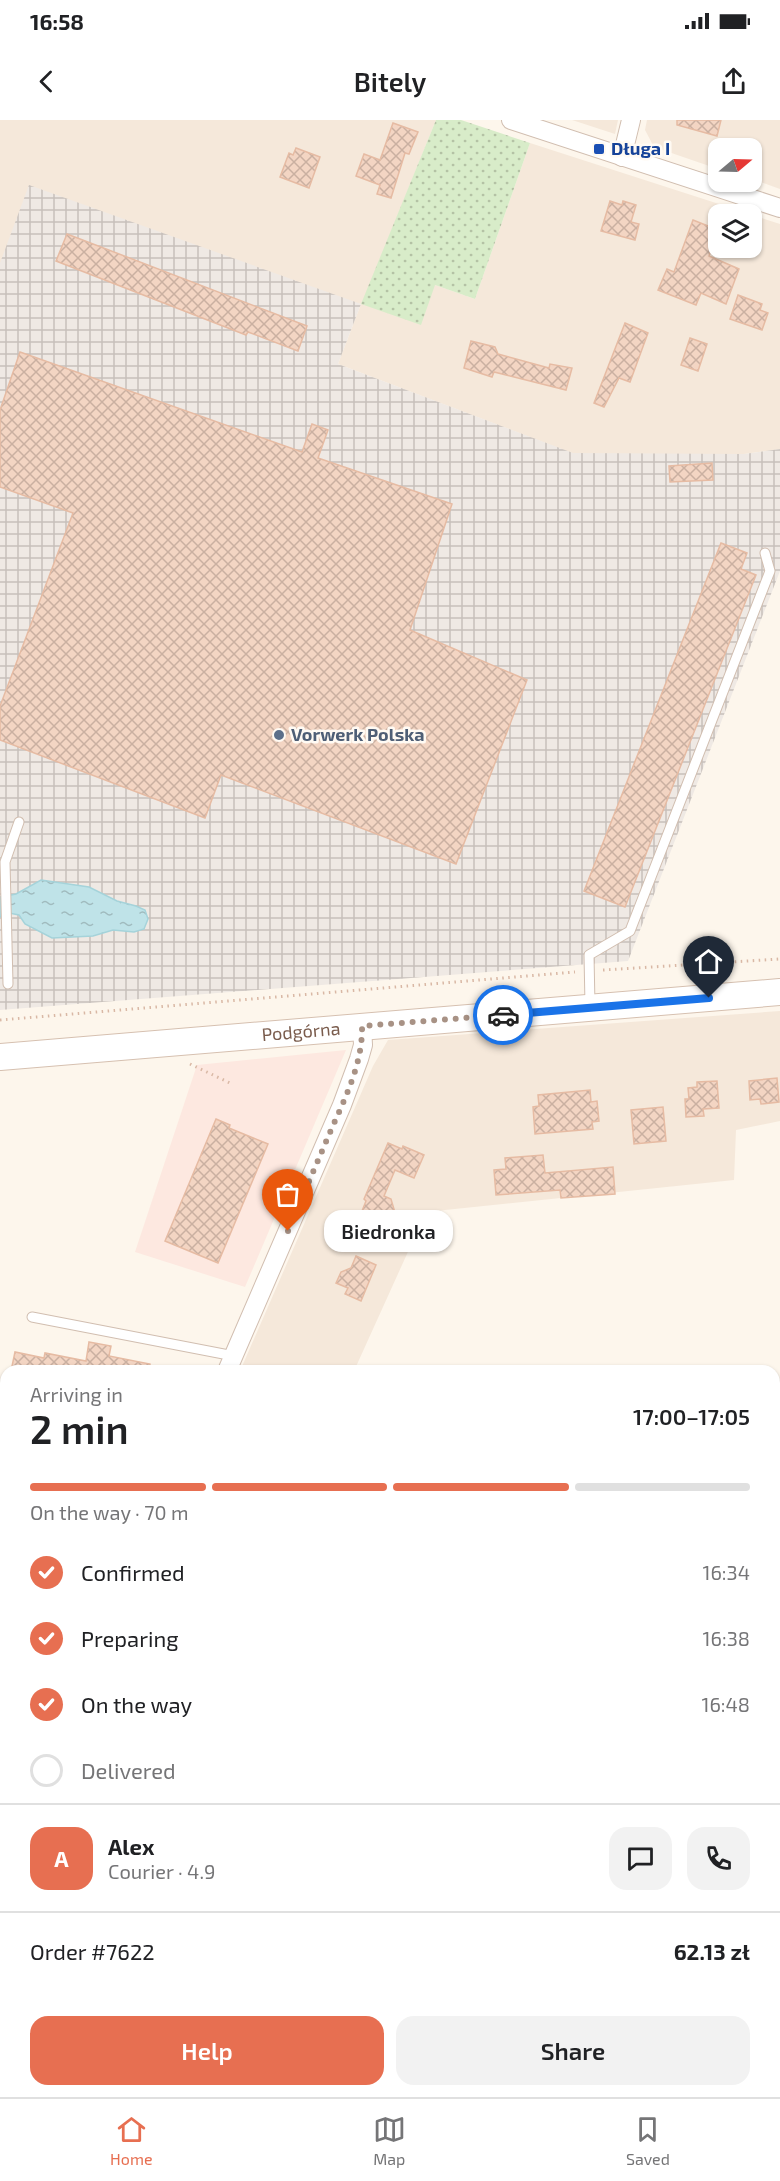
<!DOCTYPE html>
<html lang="en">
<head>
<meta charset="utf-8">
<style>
	:root { --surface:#fff; --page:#f2f2f2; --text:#202124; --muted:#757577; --line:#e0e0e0; --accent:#e76f51 }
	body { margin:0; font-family:"Exo 2",sans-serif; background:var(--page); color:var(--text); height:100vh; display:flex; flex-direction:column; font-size:22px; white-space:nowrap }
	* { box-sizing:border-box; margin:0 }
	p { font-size:20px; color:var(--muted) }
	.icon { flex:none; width:33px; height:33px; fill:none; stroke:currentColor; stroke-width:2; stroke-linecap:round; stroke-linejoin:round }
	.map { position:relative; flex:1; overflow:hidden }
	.drawer { position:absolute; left:0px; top:1245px; width:780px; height:732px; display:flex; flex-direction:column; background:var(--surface); border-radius:18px 18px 0 0; box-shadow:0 2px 4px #0004 }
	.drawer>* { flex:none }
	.needle { width:39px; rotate:71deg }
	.controls { position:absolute; left:708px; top:18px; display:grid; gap:12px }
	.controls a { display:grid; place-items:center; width:54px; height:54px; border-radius:12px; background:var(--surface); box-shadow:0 2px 4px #0004; font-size:30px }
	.pin { position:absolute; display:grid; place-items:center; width:51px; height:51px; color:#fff; margin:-62px -26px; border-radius:50% 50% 50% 0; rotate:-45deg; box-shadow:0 0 6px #0007 }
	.pin .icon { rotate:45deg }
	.courier { position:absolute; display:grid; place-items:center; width:60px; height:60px; margin:-30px; border:4px solid #1a73e8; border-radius:50%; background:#fff; color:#222; box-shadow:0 2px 8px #0007 }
	.bubble { position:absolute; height:42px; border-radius:18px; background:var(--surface); box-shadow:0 2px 4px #0004; font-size:20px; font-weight:600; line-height:42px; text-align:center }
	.summary em { font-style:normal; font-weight:600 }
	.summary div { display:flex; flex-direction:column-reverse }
	.summary { display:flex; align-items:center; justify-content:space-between; height:102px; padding:0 30px }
	h1 { font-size:39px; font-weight:600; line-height:45px }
	.bar { display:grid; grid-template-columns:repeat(4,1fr); gap:9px 6px; align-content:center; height:72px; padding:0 30px }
	.bar i { height:8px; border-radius:4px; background:var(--line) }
	.bar .current { background:var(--accent) }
	.bar p { grid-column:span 4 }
	.line { display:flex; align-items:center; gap:15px; padding:0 30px; border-top:2px solid var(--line) }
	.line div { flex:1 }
	.round { display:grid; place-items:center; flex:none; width:63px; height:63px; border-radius:18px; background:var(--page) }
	ol { padding:0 30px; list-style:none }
	li { display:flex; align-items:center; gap:18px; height:66px }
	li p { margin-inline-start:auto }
	li .icon { padding:6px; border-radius:50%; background:var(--accent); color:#fff; stroke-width:4 }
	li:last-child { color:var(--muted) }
	li i { width:33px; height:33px; border:3px solid var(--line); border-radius:50% }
	.cta { display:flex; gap:12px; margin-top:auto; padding:12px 30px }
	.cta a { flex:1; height:69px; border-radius:18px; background:var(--accent); color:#fff; font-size:24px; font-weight:600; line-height:69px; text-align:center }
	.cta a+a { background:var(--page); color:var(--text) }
	.status { display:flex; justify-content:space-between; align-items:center; height:42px; padding:0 30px; background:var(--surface); direction:ltr }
	.status svg { height:16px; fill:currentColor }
	header { display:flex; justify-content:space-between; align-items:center; height:78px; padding:0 30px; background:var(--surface); font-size:27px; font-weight:600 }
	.tabs { display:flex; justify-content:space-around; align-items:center; height:84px; border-top:2px solid var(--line); background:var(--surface); font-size:16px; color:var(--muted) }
	.tabs a { display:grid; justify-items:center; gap:3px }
	.tabs .current { color:var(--accent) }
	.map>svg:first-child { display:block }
	.residential { fill:#f5e8da }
	.commercial { fill:#fde8e0 }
	.industrial { fill:url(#industrial-grid) }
	.grass { fill:url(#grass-dots) }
	.water { fill:url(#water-ripples); stroke:#a5d3da; stroke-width:1.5 }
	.building { fill:url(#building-cross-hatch); stroke:#e6bba3; stroke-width:1.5 }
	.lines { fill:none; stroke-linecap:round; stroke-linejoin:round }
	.lane-casing { stroke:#d1beb0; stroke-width:11 }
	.street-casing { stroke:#d1beb0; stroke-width:20 }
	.secondary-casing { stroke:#d6c0b0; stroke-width:28 }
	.path { stroke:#d9b8a5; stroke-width:3; stroke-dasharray:1.5 4.5; stroke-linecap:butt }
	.lane { stroke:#fff; stroke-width:9 }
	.street { stroke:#fff; stroke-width:18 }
	.secondary { stroke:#fff; stroke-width:26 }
	.done { stroke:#a89285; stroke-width:6; stroke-dasharray:0 10.8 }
	.route { stroke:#1a73e8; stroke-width:8 }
	.transit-dot { fill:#1a4fb4; stroke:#fffaf3; stroke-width:2 }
	.service-dot { fill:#5c6f8a; stroke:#fffaf3; stroke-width:2 }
	.labels { text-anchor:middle; stroke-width:5; stroke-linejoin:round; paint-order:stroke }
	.transit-label { font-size:18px; font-weight:bold; fill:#164399; stroke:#fffaf3; text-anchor:start }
	.service-label { font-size:18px; font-weight:bold; fill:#4e5e75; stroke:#fffaf3; text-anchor:start }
	.street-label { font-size:18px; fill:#7a5c4d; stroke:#fffaf3 }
</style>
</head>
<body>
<div class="status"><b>16:58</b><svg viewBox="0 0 49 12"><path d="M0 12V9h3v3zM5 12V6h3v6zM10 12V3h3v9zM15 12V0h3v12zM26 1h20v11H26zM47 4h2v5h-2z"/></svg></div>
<header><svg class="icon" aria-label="back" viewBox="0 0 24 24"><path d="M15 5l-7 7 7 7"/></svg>Bitely<svg class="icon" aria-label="share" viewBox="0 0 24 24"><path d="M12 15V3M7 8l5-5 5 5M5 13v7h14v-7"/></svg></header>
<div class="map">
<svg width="780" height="1977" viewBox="0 0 780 1977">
	<defs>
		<pattern id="industrial-grid" width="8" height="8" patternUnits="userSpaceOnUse" patternTransform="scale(1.5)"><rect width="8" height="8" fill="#efe9e4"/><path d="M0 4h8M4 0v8" fill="none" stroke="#c7c0bb"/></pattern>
		<pattern id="grass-dots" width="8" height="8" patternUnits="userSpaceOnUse" patternTransform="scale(1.5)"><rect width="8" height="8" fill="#d8ecc9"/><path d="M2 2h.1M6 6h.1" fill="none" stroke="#b4c2a5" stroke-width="1.8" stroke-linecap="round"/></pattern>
		<pattern id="water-ripples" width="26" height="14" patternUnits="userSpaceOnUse" patternTransform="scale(1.5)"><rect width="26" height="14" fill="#bfe3e8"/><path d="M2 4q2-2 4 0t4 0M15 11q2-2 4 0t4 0" fill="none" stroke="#a0bbbe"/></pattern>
		<pattern id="building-cross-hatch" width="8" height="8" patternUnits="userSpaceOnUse" patternTransform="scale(1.5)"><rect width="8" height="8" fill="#f3d5c3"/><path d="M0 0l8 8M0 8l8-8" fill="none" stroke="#cab0a1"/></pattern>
	</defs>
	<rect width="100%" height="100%" fill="#fdf6ec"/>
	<g class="residential">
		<polygon points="0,0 436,0 362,184 435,165 475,179 530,23 750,94 718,94 718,128 752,128 752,95 780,104 780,329 744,334 574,334 338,244 361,184 0,143"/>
		<polygon points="572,0 618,0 615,14"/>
		<polygon points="647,0 780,0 780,69 752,59 752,28 718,28 718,49 654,27 645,10"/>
		<polygon points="780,891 780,1001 736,1010 734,1060 426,1092 354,1251 240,1251 373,946 388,920"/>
		<polygon points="0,1659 6,1661 6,1971 300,1971 303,1977 0,1977"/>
	</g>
	<polygon class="commercial" points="346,930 245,1167 135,1132 197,945"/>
	<polygon class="industrial" points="29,65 361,184 338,244 573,333 744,334 780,329 780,451 628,841 0,890 0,143"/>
	<polygon class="grass" points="436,0 461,0 530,23 475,179 435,165 421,205 361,184"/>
	<polygon class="water" points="41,760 89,767 117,781 136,786 145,790 148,799 144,809 134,812 113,810 93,816 52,818 25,804 19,795 9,793 0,797 0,777 16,774"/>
	<g class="building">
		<polygon points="677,0 721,0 717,16 677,5"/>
		<polygon points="393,3 418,12 409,34 405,33 391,78 377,74 380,65 356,56 364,34 380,40"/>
		<polygon points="296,28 320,37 309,68 280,57 289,33 293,35"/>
		<polygon points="610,81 622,85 623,81 636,85 631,102 639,104 635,120 601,111"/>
		<polygon points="693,100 718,110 709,136 739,149 726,184 701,173 696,185 658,170 667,149 674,152"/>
		<polygon points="67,114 307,206 298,231 248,212 246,215 56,141"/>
		<polygon points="738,175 762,184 760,190 768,193 762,210 730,199"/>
		<polygon points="625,203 648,213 630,262 619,258 604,287 594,283"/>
		<polygon points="690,218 707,224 698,251 681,245"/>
		<polygon points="471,221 495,227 498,234 549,248 550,244 572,248 566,270 494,252 492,257 464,248"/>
		<polygon points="20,232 302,332 312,304 328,310 318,338 452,384 410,510 527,560 456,744 221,655 205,698 0,620 0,586 73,393 0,367 0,290"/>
		<polygon points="712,343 713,360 670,362 669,346"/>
		<polygon points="721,423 747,433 741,449 756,455 625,787 584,771"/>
		<polygon points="777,958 779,982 761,984 760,979 750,980 749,961"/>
		<polygon points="717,961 719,988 703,989 704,996 686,997 685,979 689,979 688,968 697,967 697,962"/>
		<polygon points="590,970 591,982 597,981 599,1001 592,1002 593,1009 535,1014 533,987 539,986 538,975"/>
		<polygon points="663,987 666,1021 634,1024 631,990"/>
		<polygon points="216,999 230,1005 229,1008 268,1024 218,1143 165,1121"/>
		<polygon points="388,1023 402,1029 403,1026 424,1035 414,1058 395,1050 384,1076 391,1079 396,1096 384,1112 358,1101 366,1081 364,1079"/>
		<polygon points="543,1035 545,1053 613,1047 615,1074 561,1078 560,1070 496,1075 494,1050 506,1049 505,1038"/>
		<polygon points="356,1136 376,1145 361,1181 345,1174 348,1168 336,1163 341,1152 351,1148"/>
		<polygon points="89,1222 111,1226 109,1236 150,1244 149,1251 11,1251 15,1232 44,1238 45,1233 86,1241"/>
	</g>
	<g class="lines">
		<defs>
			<g id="lane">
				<polyline points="8,864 5,742 19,702"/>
				<polyline points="590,885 589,835 630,811 770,451 765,433"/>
				<polyline points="32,1197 234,1236"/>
			</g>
			<g id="street">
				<polyline points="511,0 780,88"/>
				<polyline points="622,37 631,0"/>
				<polyline points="227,1251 342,985 359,939 363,925 362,906"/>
				<polyline points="0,1770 6,1771"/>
				<polyline points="70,1971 73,1977"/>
			</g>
			<g id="secondary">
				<path id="s1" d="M0,937L780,872"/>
			</g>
		</defs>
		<use href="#lane" class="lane-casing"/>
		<use href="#street" class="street-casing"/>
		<use href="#secondary" class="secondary-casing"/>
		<g class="path">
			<polyline points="603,850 780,839"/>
			<polyline points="0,900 575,852"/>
			<polyline points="190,944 232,964"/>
		</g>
		<use href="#lane" class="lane"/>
		<use href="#street" class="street"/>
		<use href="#secondary" class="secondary"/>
	</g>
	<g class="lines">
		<path class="done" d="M288,1111C301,1079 315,1048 328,1017C343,982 363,945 362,906L503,895"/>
		<polyline class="route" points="503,895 709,878"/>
	</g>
	<rect class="transit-dot" x="593" y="23" width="12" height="12" rx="3"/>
	<circle class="service-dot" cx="279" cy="615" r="6"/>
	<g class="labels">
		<g class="transit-label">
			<text x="611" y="35">Długa I</text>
		</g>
		<g class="service-label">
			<text x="291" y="621">Vorwerk Polska</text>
		</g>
		<g class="street-label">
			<text dy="6" stroke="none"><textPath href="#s1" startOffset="302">Podgórna</textPath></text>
		</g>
	</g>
</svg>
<div class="controls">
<a><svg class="needle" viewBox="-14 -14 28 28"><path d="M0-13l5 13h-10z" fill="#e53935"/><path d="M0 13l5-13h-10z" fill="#757577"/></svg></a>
<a><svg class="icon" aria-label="layers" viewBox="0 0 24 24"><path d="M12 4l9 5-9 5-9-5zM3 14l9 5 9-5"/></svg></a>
</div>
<div class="pin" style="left:288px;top:1111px;background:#ea580c"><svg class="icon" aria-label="bag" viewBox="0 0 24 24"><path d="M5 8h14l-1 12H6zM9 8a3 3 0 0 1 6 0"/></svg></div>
<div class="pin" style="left:709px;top:878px;background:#1f2937"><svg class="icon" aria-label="home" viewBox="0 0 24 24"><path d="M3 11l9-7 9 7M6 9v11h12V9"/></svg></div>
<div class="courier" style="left:503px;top:895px"><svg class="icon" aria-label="car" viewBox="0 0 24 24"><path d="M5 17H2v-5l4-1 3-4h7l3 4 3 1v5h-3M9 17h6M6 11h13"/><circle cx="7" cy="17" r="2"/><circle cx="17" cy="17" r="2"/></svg></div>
<div class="bubble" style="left:324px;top:1090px;width:129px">Biedronka</div>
<section class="drawer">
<div class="summary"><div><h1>2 min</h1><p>Arriving in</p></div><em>17:00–17:05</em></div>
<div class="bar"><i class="current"></i><i class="current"></i><i class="current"></i><i></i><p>On the way · 70 m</p></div>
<ol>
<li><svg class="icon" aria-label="check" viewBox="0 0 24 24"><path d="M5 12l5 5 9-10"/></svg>Confirmed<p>16:34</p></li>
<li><svg class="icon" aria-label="check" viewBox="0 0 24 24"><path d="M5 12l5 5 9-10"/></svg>Preparing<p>16:38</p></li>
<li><svg class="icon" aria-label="check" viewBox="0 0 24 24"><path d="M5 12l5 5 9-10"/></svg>On the way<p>16:48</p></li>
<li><i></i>Delivered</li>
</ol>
<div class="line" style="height:108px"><b class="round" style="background:var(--accent);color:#fff">A</b><div><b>Alex</b><p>Courier · 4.9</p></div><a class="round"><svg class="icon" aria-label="chat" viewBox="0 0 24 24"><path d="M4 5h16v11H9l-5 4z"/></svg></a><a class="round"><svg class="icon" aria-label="phone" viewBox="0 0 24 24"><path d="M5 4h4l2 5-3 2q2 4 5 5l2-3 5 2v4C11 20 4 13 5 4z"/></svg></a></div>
<div class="line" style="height:78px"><div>Order #7622</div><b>62.13 zł</b></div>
<div class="cta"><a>Help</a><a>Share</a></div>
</section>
</div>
<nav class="tabs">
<a class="current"><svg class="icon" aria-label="home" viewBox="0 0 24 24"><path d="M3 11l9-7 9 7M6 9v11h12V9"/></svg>Home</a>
<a><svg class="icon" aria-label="map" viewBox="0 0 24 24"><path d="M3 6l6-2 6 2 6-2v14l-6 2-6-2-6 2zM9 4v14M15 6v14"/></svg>Map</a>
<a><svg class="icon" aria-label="saved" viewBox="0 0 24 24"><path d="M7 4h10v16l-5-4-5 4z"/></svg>Saved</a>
</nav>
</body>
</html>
